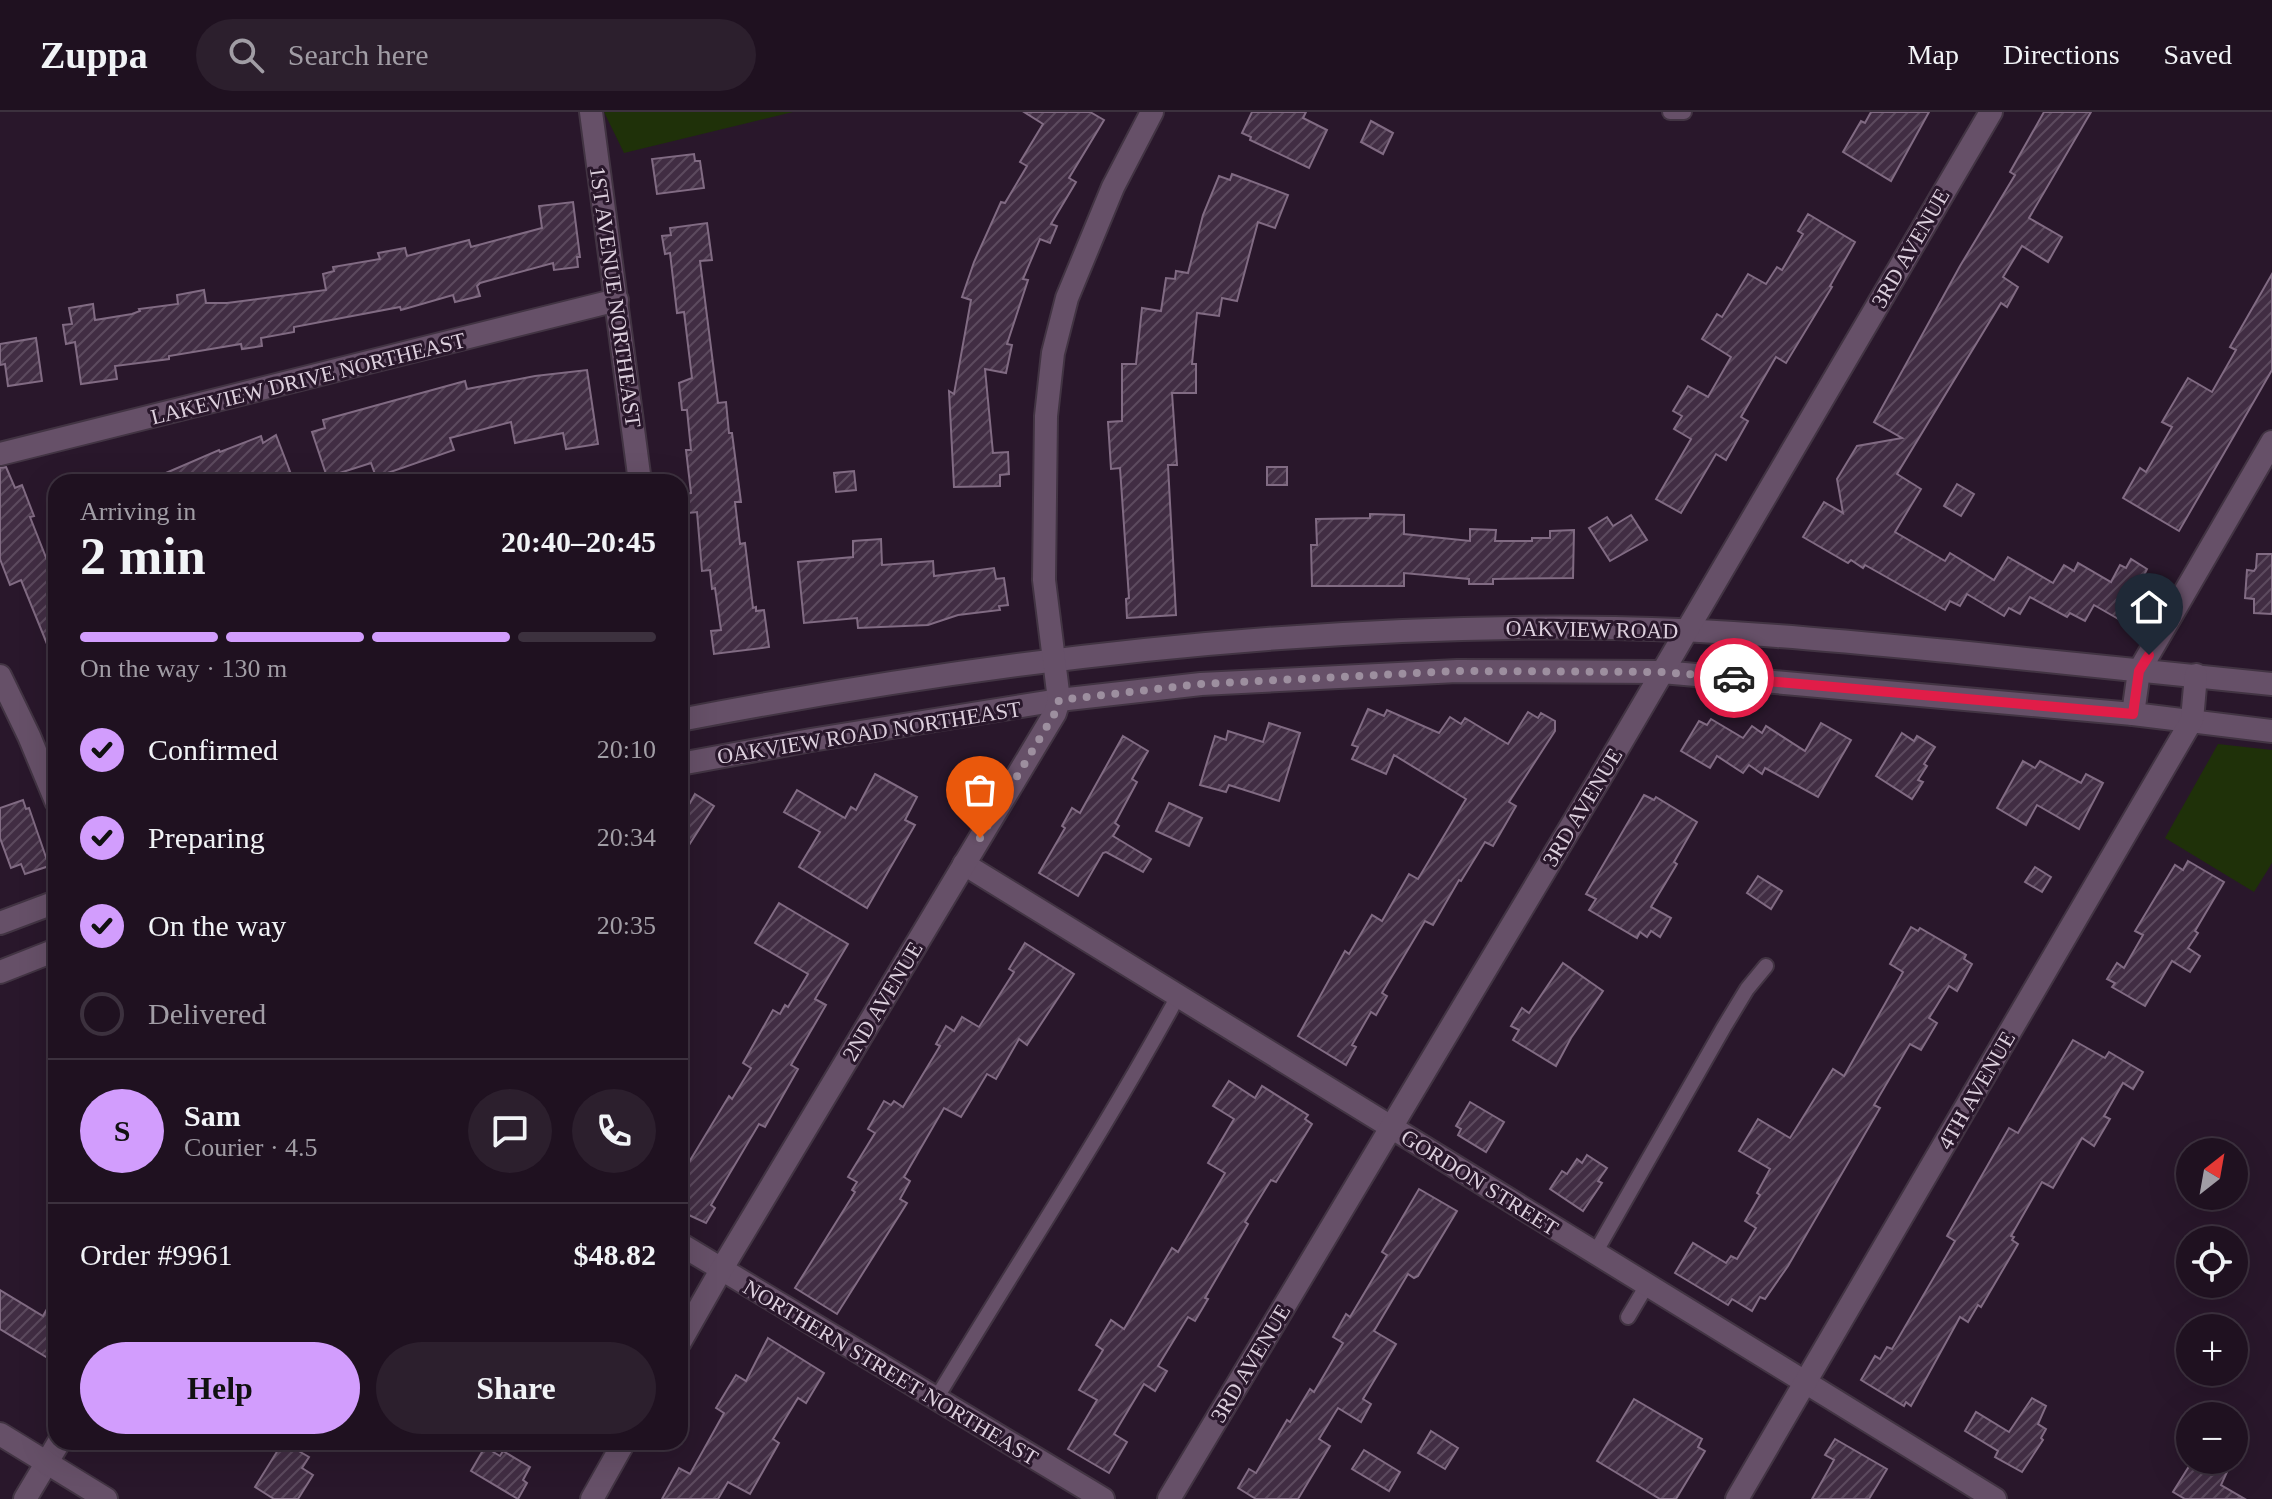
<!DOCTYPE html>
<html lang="en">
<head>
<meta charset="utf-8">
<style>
	:root { --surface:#1f1120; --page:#2c1f2d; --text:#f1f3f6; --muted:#a19da5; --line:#3c313e; --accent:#d29dfd }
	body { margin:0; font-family:"Times New Roman",serif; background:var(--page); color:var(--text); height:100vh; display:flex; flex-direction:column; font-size:30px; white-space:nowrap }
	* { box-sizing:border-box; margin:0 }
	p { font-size:26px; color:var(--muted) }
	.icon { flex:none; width:44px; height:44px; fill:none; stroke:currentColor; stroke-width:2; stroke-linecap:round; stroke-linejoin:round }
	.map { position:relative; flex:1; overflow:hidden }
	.sheet { position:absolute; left:48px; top:362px; width:640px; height:976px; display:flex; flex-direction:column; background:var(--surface); border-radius:24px; box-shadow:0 8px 32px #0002,0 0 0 2px var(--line) }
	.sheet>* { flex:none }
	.needle { width:52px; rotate:31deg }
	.tools { position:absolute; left:2176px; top:1026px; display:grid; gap:16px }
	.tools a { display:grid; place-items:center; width:72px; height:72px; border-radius:50%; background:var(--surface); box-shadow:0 8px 32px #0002,0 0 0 2px var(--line); font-size:40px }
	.pin { position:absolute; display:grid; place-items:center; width:68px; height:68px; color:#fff; margin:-82px -34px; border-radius:50% 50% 50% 0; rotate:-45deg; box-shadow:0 0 8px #0007 }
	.pin .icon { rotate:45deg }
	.courier { position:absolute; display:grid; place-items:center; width:80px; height:80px; margin:-40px; border:6px solid #e11d48; border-radius:50%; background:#fff; color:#222; box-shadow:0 2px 10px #0007 }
	.overview em { font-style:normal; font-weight:700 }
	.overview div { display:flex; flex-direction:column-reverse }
	.overview { display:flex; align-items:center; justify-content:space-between; height:136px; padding:0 32px }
	h1 { font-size:52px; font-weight:700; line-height:60px }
	.bar { display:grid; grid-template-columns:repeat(4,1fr); gap:12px 8px; align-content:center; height:96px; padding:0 32px }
	.bar i { height:10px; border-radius:6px; background:var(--line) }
	.bar .on { background:var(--accent) }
	.bar p { grid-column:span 4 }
	.line { display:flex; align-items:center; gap:20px; padding:0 32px; border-top:2px solid var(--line) }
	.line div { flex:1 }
	.round { display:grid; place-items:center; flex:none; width:84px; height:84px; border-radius:42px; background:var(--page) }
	ol { padding:0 32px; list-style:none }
	li { display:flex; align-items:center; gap:24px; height:88px }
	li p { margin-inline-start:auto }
	li .icon { padding:8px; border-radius:50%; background:var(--accent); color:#111; stroke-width:4 }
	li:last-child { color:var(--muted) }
	li i { width:44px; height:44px; border:4px solid var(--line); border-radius:50% }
	.button { display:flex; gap:16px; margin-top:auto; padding:16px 32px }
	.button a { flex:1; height:92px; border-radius:48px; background:var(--accent); color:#111; font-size:32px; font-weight:700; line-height:92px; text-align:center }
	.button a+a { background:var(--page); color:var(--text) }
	header { display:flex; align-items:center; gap:48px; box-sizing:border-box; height:112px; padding:0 40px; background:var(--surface); border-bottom:2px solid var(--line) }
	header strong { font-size:38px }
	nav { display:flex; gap:44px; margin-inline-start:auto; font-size:28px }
	.search { width:560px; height:72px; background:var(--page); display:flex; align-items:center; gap:20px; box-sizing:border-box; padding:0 28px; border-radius:44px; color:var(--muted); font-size:30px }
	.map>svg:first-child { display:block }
	.park { fill:#1f3109 }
	.building { fill:url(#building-hatch); stroke:#816b83; stroke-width:2 }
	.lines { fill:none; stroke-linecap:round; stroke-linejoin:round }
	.service-casing { stroke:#423443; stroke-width:18 }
	.minor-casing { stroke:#423443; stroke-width:26 }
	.tertiary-casing { stroke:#423443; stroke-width:26 }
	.service { stroke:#665068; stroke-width:14 }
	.minor { stroke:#665068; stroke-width:22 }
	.tertiary { stroke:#665068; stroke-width:22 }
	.done { stroke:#9d8f9f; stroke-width:8; stroke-dasharray:0 14.4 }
	.route { stroke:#e11d48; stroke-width:10 }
	.labels { text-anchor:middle; stroke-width:6; stroke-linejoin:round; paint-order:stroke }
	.street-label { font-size:22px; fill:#dccfdd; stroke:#29172b }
</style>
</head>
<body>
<header>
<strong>Zuppa</strong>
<div class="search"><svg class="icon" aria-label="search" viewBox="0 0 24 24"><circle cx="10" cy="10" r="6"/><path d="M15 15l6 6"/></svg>Search here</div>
<nav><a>Map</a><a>Directions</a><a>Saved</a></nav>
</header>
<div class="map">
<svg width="2272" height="1387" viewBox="0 0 2272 1387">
	<defs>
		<pattern id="building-hatch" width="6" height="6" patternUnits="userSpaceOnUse" patternTransform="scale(2)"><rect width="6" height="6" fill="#412d43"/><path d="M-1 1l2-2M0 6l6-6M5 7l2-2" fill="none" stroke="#5c4a5e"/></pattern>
	</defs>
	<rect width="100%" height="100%" fill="#29172b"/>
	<g class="park">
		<polygon points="604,0 793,0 624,41"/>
		<polygon points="2218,632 2272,638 2272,751 2254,780 2165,726"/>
	</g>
	<g class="building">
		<polygon points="1024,0 1090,0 1104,8 1069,66 1076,70 1051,112 1057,114 1050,131 1040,127 1023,167 1028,168 1007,232 1012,233 1006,261 985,257 993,341 1008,340 1009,362 1000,363 1000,374 954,375 949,279 954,282 971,188 962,185 974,150 1001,90 1005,91 1027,54 1020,50 1043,12"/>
		<polygon points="1252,0 1306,0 1303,6 1327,18 1309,56 1250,28 1251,25 1242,21"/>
		<polygon points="1871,0 1929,0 1891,69 1843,40 1861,9 1865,11"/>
		<polygon points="2044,0 2091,0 2029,106 2062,125 2048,150 2022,134 2003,165 2018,175 2007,195 2001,191 1897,362 1921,377 1895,420 1945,449 1950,441 1994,468 2008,445 2053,471 2064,453 2074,459 2078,451 2111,470 2120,453 2126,456 2131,447 2147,457 2143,465 2150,469 2134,495 2143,500 2134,516 2094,493 2085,509 2070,501 2067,505 2030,485 2020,502 2009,496 2004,504 1967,482 1960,494 1950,489 1945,498 1865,453 1863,456 1851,448 1848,451 1803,425 1824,390 1843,401 1837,367 1857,334 1902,326 1874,310 1960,154 2015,63 2010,60"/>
		<polygon points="1371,9 1393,21 1383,42 1361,30"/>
		<polygon points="694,42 695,49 700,49 704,76 657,82 652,47"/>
		<polygon points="1232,62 1288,83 1275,116 1258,110 1237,189 1222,186 1219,204 1197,201 1192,252 1196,252 1196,281 1172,281 1177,353 1168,353 1176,503 1127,506 1126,487 1129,486 1120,356 1111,357 1108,310 1122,309 1122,252 1136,252 1142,196 1161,199 1166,166 1175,167 1176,159 1188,161 1203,103 1219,64 1230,68"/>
		<polygon points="573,90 580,145 577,145 578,155 554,158 553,151 480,171 477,174 480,184 455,190 453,183 401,198 400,195 294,215 294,220 261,226 262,234 242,237 241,232 169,244 169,247 115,254 117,267 81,272 75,230 66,232 63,213 72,212 69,196 93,192 95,208 132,202 140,199 139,197 178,192 177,183 204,178 206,191 227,191 326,178 323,162 334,159 333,155 380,147 378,141 405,136 407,144 469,128 471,135 542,116 539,94"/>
		<polygon points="1808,102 1855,130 1830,174 1832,175 1786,251 1776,245 1741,305 1748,309 1726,348 1716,342 1681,401 1656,387 1691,327 1674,317 1682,304 1673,299 1688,274 1708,285 1731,245 1702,227 1717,202 1722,205 1748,162 1766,172 1777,155 1782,158 1803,122 1798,119"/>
		<polygon points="707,111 712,148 700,149 718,291 726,290 729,321 732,321 741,390 735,390 740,432 745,431 753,496 756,495 756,499 764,498 769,535 714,542 711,519 721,518 715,476 712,477 710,458 702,459 697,400 689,401 687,382 691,381 686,338 691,338 687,298 682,298 679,271 692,266 684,200 677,201 670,141 665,142 662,124 671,123 670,116"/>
		<polygon points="2272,162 2272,258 2179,419 2123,386 2140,356 2146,360 2172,315 2162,310 2188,266 2212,280 2236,238 2230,235"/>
		<polygon points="36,226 42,269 8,274 5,252 0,253 0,232"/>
		<polygon points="587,258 598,332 566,337 563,321 515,331 511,310 450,326 454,338 376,365 371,351 327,365 312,320 325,316 323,308 465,269 467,277 535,264"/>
		<polygon points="276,323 294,370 145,370 219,338 220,340 261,324 263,331"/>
		<polygon points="6,355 15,376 22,373 34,404 30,405 56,471 56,554 21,468 10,473 0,447 0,356"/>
		<rect x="1267" y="355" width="20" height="18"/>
		<polygon points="854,359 856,378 836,380 834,361"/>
		<polygon points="1957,372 1974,382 1961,404 1944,394"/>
		<polygon points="1370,402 1404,403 1404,422 1470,429 1470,417 1496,418 1495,429 1532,429 1532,426 1550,426 1550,419 1574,418 1573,466 1493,467 1493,472 1469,472 1469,467 1404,461 1404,474 1312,474 1311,433 1317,433 1316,407 1370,406"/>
		<polygon points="1631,403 1647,428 1610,449 1589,416 1607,405 1613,414"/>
		<polygon points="881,427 882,453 933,449 934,464 994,456 996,467 1004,466 1008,493 999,494 1000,498 958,503 928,513 858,516 857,506 804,511 798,450 853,445 853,429"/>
		<polygon points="2257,442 2272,442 2272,502 2254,501 2254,487 2245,486 2247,458 2254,459 2256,456"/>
		<polygon points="1368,597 1384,604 1387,598 1439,621 1450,605 1461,612 1465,606 1508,632 1528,600 1538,606 1541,601 1555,609 1555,619 1509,690 1516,694 1493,734 1485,730 1461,769 1459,768 1433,813 1425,809 1382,881 1387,884 1376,903 1371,900 1352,933 1356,935 1346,953 1298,924 1345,839 1349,842 1372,803 1382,809 1409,762 1418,767 1466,687 1394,643 1386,662 1352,647 1358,635 1352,633"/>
		<polygon points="1711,607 1743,626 1752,614 1762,621 1766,614 1805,639 1821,611 1851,628 1818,685 1765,656 1762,662 1749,653 1743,661 1717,644 1710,656 1681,639 1699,609 1707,613"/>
		<polygon points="1269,611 1300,621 1279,689 1229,673 1226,680 1200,673 1215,624 1226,628 1228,619 1263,630"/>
		<polygon points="1902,621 1914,629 1917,624 1935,635 1924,652 1927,654 1918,668 1923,670 1912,687 1876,664"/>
		<polygon points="1123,624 1148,639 1132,667 1137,670 1115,711 1119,714 1113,724 1151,747 1143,760 1106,740 1103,741 1078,784 1039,761 1065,716 1062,714 1072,696 1080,701"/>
		<polygon points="2023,649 2035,656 2040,649 2081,671 2086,662 2103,671 2079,717 2037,693 2026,713 1997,696"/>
		<polygon points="875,662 917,685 905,708 915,713 867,796 799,755 820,720 784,700 797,678 845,706 851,695 856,698"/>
		<polygon points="695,682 714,694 680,747 680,684 690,691"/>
		<polygon points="1644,683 1654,688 1656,685 1697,710 1674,750 1677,752 1651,795 1671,806 1660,825 1651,819 1647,825 1640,820 1637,826 1589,798 1596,787 1586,782"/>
		<polygon points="23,688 26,697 29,696 49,754 25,762 21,752 11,756 0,726 0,696"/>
		<polygon points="1169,691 1202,706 1189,734 1156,719"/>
		<polygon points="2188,749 2224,770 2195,819 2198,821 2188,836 2200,844 2190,860 2172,849 2145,894 2112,875 2115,871 2107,867 2117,851 2124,856 2143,823 2135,819 2175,753 2183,758"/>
		<polygon points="2035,755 2051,765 2042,780 2025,770"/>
		<polygon points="1758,764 1782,779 1771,797 1747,781"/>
		<polygon points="779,791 848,832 815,887 826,893 791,953 798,957 765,1015 759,1012 711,1093 715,1096 706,1111 680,1099 680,1065 729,984 732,987 751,956 743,951 773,898 780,902 785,893 788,895 808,862 755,831"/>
		<polygon points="1911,815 1918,819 1920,816 1966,843 1964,847 1972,852 1957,879 1949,874 1929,906 1937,911 1921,938 1910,932 1874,993 1880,996 1788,1154 1765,1187 1760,1185 1752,1199 1732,1187 1728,1193 1675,1161 1693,1131 1726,1151 1731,1144 1737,1147 1756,1116 1745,1109 1760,1083 1757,1081 1770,1057 1739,1039 1758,1007 1790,1026 1833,957 1844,964 1903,860 1890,852"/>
		<polygon points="1025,831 1074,862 1027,933 1019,927 996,967 987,962 961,1005 944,996 904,1065 910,1069 900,1087 907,1091 837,1202 795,1176 855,1080 852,1078 857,1070 848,1065 875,1021 868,1017 884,989 891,993 894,989 903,995 940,934 936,932 946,914 954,919 962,905 979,915 1014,860 1009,857"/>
		<polygon points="1563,851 1603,879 1571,926 1556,954 1513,928 1519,918 1511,914 1522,896 1529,901"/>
		<polygon points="2073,928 2105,946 2109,940 2143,960 2133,977 2123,971 2104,1004 2110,1007 2094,1034 2082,1026 2053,1076 2042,1070 2011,1124 2014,1125 2012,1128 2018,1132 1981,1195 1978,1193 1968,1210 1960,1205 1911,1294 1906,1290 1904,1294 1861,1268 1875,1244 1880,1247 1887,1235 1892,1237 1955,1129 1947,1124 2009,1016 2018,1021"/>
		<polygon points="1229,969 1255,986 1262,974 1308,1003 1305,1007 1312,1012 1276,1070 1271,1068 1245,1110 1248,1112 1205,1186 1208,1187 1195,1209 1188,1205 1158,1254 1167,1259 1155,1279 1144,1272 1114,1322 1127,1330 1109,1361 1068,1337 1097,1288 1079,1278 1103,1238 1096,1233 1111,1208 1124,1217 1172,1136 1178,1140 1225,1061 1208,1051 1234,1007 1213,994"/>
		<polygon points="1470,990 1504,1010 1486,1040 1458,1023 1461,1017 1456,1014"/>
		<polygon points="1587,1043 1607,1056 1598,1069 1602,1071 1583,1099 1550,1077 1562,1059 1567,1062 1577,1047 1582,1051"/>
		<polygon points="1419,1077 1457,1099 1418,1164 1414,1166 1408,1162 1374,1219 1396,1232 1363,1287 1371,1292 1361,1310 1338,1296 1319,1327 1330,1334 1298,1387 1256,1387 1238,1376 1249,1357 1256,1361 1287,1308 1290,1310 1310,1277 1314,1280 1343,1231 1333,1225 1346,1202 1350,1205 1387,1143 1382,1140"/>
		<polygon points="0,1178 43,1204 56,1181 56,1251 0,1217"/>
		<polygon points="768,1226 824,1261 806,1291 798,1286 773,1327 779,1331 750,1382 728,1370 718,1387 662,1387 679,1356 690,1362 724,1301 716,1296 736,1263 746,1269"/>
		<polygon points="2032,1286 2046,1294 2038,1312 2046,1317 2041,1326 2043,1328 2022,1360 1995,1345 1998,1339 1965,1319 1976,1300 2009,1320"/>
		<polygon points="1634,1287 1702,1327 1698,1335 1705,1339 1676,1387 1660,1387 1597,1349"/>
		<polygon points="1431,1319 1458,1336 1445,1357 1418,1341"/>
		<polygon points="1835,1327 1887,1357 1869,1387 1812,1387 1834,1348 1825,1343"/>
		<polygon points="283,1330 309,1345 302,1356 313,1363 298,1387 274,1387 255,1375"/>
		<polygon points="485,1335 500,1344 503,1339 530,1355 523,1368 527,1371 518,1387 471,1359"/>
		<polygon points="1364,1338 1400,1360 1389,1379 1352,1357"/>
		<polygon points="2193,1348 2208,1348 2227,1360 2221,1373 2245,1387 2185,1387 2173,1380"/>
	</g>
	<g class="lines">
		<defs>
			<g id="service">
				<polyline points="1670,0 1684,0"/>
				<polyline points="1595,1141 1724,915 1747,877 1766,854"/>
				<polyline points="1628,1205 1647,1173"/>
				<path d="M936,1287C1016,1153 1103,1022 1178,884"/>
			</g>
			<g id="minor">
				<polyline points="591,0 640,370"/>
				<polyline points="0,342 617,188"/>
				<polyline points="0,564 29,624 56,689"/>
				<polyline points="2133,602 2139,559 2272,330"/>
				<path d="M680,608C987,549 1301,511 1615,516C1733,518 1851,530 1968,541C2069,552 2171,561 2272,572"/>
				<polyline points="680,652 811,628 1059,588 1201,572 1457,559 1662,560 2133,602 2272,619"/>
				<polyline points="964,752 1995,1387"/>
				<polyline points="0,811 56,790"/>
				<polyline points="0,860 56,838"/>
				<polyline points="680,1132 1103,1387"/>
				<polyline points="680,1230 721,1158 1055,601 1059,588 1044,468 1046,304 1053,241 1067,186 1113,75 1152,0"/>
				<polyline points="25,1387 59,1330"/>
				<polyline points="592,1387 624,1330"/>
				<polyline points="1169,1387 1612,646 1991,0"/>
				<polyline points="1737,1387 2192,608 2196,563"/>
			</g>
			<polyline id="tertiary" points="0,1322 106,1387"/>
		</defs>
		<use href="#service" class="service-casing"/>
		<use href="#minor" class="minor-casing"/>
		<use href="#tertiary" class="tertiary-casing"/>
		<use href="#service" class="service"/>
		<use href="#minor" class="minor"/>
		<use href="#tertiary" class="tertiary"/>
	</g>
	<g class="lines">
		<polyline class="done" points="980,726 1055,601 1059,588 1201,572 1457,559 1662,560 1734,566"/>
		<polyline class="route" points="1734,566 2133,602 2139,559 2149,543"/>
	</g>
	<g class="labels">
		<g class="street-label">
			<text transform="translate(1910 136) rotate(-60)" y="8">3RD AVENUE</text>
			<text transform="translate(616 185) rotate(82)" y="8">1ST AVENUE NORTHEAST</text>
			<text transform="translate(308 266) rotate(-14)" y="8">LAKEVIEW DRIVE NORTHEAST</text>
			<text transform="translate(1592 517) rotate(1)" y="8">OAKVIEW ROAD</text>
			<text transform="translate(869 620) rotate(-9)" y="8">OAKVIEW ROAD NORTHEAST</text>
			<text transform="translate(1582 695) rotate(-59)" y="8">3RD AVENUE</text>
			<text transform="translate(882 889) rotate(-59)" y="8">2ND AVENUE</text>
			<text transform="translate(1976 978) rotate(-60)" y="8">4TH AVENUE</text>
			<text transform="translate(1480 1070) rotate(32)" y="8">GORDON STREET</text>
			<text transform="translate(1250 1251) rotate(-59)" y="8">3RD AVENUE</text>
			<text transform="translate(891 1260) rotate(31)" y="8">NORTHERN STREET NORTHEAST</text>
		</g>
	</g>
</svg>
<div class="tools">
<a><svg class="needle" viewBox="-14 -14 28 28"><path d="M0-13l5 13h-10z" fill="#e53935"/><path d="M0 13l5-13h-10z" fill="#a19da5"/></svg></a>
<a><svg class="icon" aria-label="locate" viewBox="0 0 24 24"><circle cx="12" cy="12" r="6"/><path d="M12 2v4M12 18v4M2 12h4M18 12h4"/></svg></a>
<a>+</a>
<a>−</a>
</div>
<div class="pin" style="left:980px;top:726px;background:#ea580c"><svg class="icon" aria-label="bag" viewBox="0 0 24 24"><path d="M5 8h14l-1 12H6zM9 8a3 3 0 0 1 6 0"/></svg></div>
<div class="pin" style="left:2149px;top:543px;background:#1f2937"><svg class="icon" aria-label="home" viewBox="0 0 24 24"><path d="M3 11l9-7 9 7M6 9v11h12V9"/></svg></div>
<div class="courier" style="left:1734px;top:566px"><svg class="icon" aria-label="car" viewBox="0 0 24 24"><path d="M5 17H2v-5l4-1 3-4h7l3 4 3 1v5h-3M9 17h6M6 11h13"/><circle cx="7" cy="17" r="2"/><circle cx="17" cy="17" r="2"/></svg></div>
<section class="sheet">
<div class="overview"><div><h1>2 min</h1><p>Arriving in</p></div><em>20:40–20:45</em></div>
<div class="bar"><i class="on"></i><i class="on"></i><i class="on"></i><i></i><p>On the way · 130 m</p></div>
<ol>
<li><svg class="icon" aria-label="check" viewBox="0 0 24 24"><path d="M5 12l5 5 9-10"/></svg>Confirmed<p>20:10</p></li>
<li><svg class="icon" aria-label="check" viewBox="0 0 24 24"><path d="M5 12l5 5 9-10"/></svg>Preparing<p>20:34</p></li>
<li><svg class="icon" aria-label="check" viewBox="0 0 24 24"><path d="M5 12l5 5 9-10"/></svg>On the way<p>20:35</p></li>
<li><i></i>Delivered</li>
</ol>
<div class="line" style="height:144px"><b class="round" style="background:var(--accent);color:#111">S</b><div><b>Sam</b><p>Courier · 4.5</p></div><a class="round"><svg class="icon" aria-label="chat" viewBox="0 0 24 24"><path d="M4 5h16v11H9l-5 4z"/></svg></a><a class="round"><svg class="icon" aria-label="phone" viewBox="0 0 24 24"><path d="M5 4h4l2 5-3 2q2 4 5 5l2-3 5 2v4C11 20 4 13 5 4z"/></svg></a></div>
<div class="line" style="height:104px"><div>Order #9961</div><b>$48.82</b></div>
<div class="button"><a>Help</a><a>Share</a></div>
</section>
</div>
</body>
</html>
